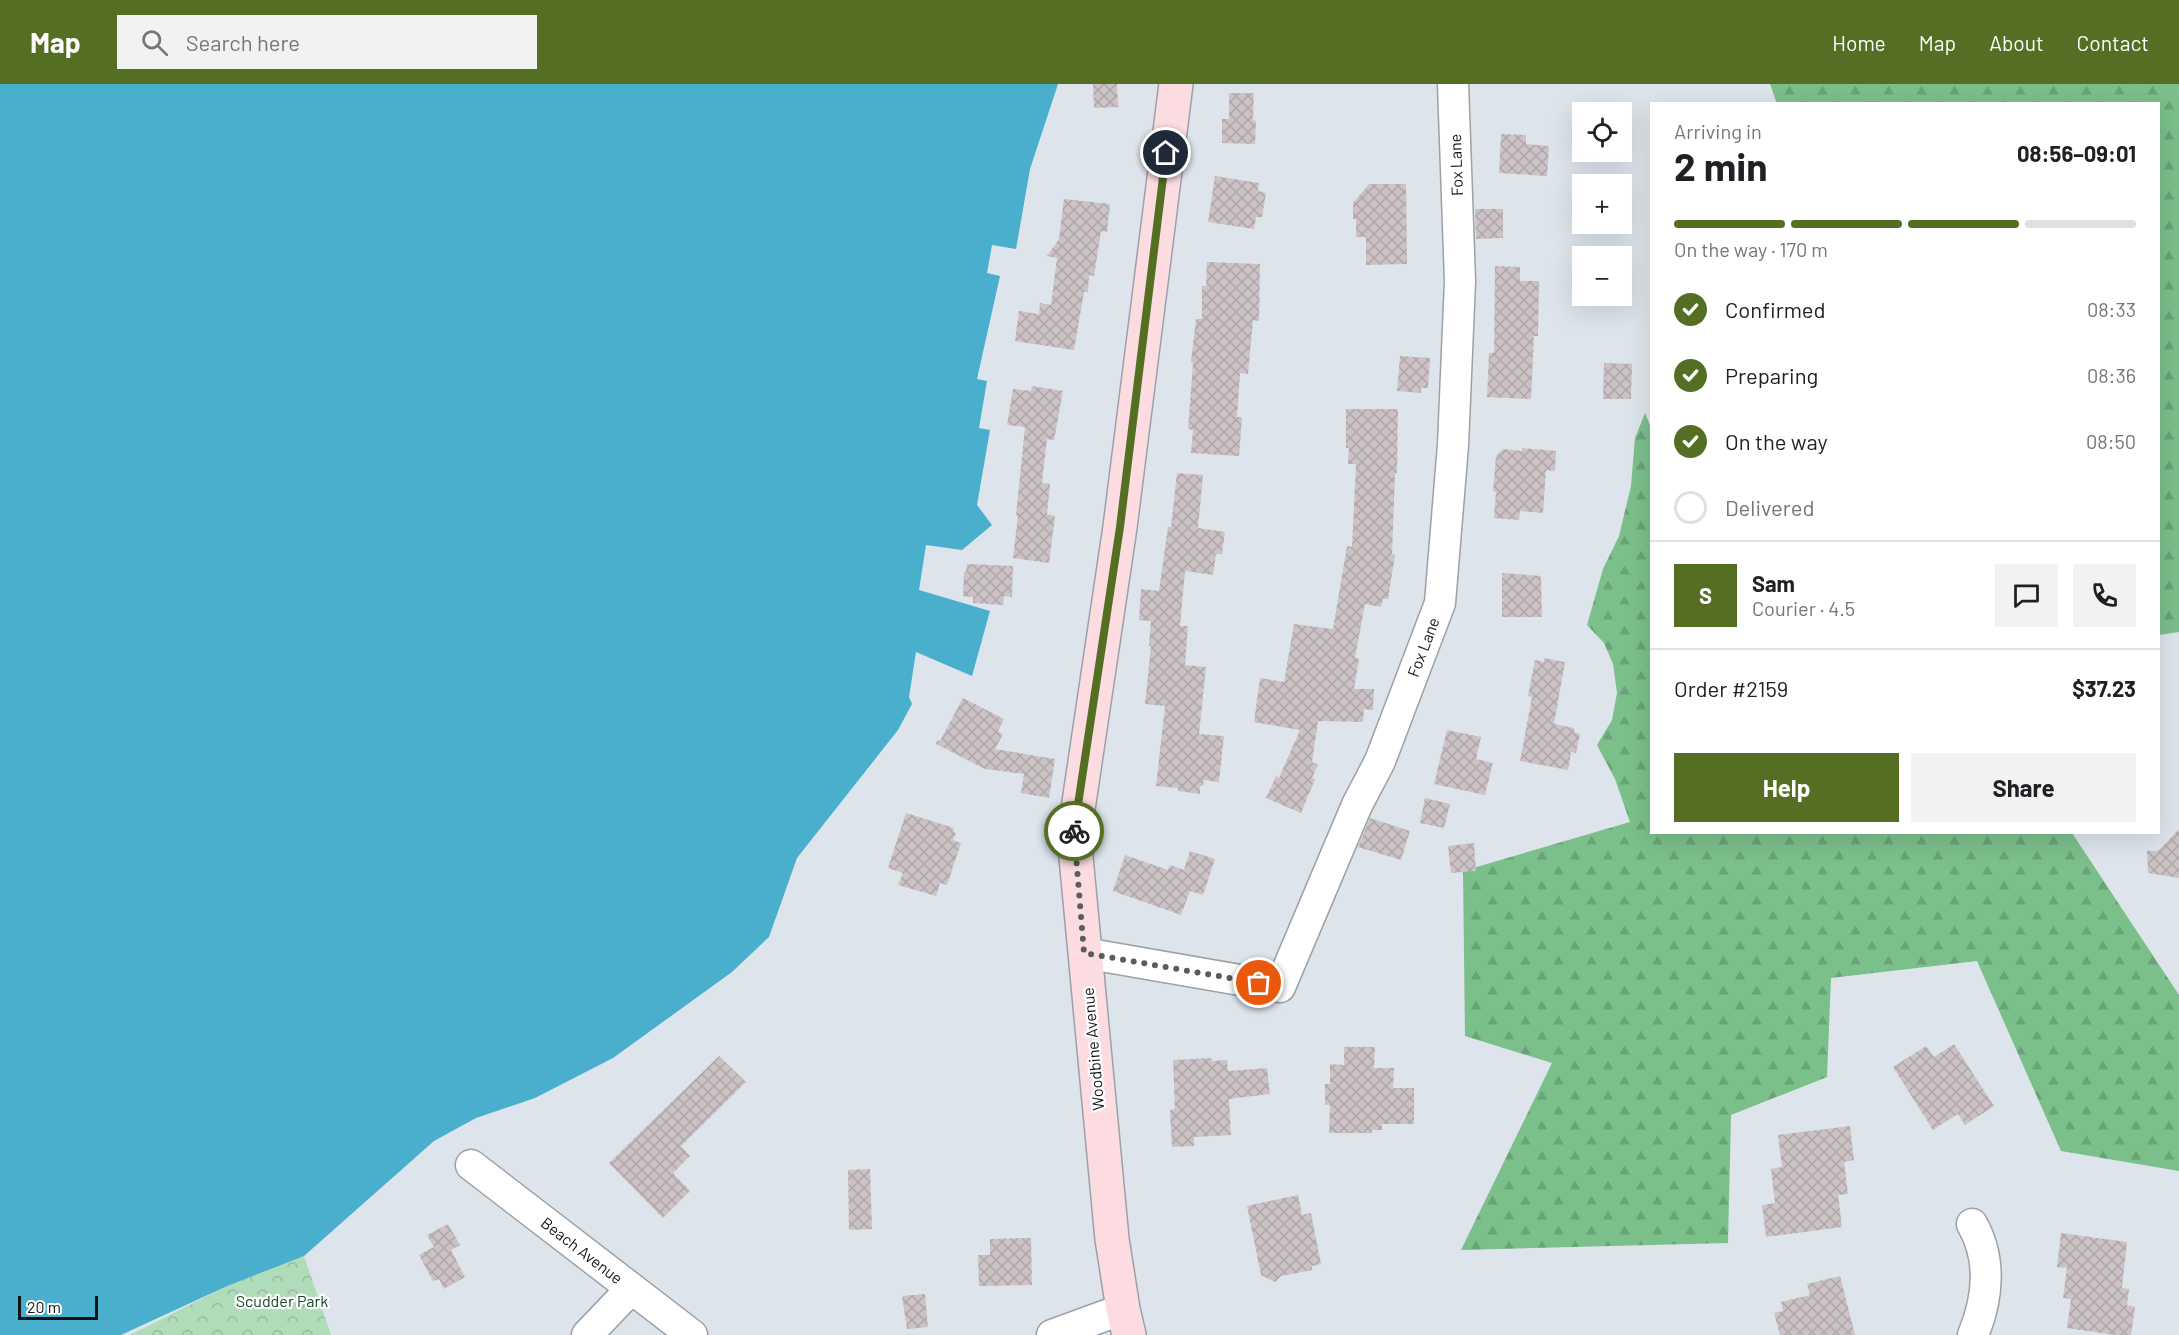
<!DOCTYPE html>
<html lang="en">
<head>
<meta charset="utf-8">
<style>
	:root { --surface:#fff; --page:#f2f2f2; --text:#202124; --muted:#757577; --line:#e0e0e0; --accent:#546f23 }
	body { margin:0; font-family:Barlow,sans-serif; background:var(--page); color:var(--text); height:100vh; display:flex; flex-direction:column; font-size:22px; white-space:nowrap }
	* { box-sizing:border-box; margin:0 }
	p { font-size:20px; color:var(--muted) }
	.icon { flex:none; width:33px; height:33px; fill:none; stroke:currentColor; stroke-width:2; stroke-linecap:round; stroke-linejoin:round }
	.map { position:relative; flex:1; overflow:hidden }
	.sheet { position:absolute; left:1650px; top:18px; width:510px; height:732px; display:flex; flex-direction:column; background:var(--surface); border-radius:0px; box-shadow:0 6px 24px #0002 }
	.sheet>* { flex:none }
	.buttons { position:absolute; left:1572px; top:18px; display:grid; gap:12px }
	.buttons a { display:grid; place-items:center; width:60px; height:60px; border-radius:0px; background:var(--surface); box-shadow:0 6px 24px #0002; font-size:30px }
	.scale { position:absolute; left:18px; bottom:15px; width:80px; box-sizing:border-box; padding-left:6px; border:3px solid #111315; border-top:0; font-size:16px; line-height:21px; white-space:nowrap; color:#111315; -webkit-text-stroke:4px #fff; paint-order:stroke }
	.pin { position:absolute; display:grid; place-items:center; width:51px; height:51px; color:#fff; margin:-26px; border:3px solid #fff; border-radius:50%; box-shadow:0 2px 6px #0007 }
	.courier { position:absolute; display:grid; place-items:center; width:60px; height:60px; margin:-30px; border:4px solid #546f23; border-radius:50%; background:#fff; color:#222; box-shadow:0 2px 8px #0007 }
	.overview em { font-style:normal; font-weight:700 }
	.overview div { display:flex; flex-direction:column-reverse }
	.overview { display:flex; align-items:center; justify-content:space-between; height:102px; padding:0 24px }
	h1 { font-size:39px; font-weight:700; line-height:45px }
	.bar { display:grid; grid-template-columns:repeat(4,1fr); gap:9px 6px; align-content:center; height:72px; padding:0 24px }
	.bar i { height:8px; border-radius:4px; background:var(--line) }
	.bar .current { background:var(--accent) }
	.bar p { grid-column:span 4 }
	.line { display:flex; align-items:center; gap:15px; padding:0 24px; border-top:2px solid var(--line) }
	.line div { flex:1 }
	.round { display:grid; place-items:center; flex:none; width:63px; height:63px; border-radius:0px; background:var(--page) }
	ol { padding:0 24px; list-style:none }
	li { display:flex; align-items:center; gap:18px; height:66px }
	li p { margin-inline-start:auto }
	li .icon { padding:6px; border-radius:50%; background:var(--accent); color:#fff; stroke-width:4 }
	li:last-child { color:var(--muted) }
	li i { width:33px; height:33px; border:3px solid var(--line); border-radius:50% }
	.action { display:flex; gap:12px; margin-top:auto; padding:12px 24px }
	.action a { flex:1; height:69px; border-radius:0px; background:var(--accent); color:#fff; font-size:24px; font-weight:700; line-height:69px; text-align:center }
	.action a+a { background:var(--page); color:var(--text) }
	header { display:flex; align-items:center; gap:36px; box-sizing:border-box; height:84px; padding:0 30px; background:var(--accent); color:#fff }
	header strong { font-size:28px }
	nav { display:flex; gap:33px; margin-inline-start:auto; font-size:21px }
	.search { width:420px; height:54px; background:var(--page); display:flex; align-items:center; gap:15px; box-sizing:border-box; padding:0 21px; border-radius:0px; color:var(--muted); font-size:22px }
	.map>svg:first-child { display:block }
	.forest { fill:url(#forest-firs) }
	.park { fill:url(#park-crowns) }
	.water { fill:#49afcc }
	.building { fill:url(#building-cross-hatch) }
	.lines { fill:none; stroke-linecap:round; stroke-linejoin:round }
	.street-casing { stroke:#9ba1a8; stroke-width:33 }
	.secondary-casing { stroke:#9ba1a8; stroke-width:36 }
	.street { stroke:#fff; stroke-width:30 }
	.secondary { stroke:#fcdce1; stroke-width:33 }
	.done { stroke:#595c60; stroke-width:6; stroke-dasharray:0 10.8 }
	.route { stroke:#546f23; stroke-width:8 }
	.labels { text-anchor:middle; stroke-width:4.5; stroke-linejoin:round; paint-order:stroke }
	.street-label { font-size:16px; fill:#111315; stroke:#fff }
	.park-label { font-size:16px; fill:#134524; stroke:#fff }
</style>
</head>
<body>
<header>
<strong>Map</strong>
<div class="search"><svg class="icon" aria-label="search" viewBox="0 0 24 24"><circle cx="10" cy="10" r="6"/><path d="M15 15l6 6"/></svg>Search here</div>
<nav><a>Home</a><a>Map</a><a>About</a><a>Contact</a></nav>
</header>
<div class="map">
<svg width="2179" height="1251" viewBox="0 0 2179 1251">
	<defs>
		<pattern id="forest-firs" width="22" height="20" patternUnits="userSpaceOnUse" patternTransform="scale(1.5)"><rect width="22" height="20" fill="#7bbf8b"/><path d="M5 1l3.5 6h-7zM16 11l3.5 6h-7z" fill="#69a377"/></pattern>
		<pattern id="park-crowns" width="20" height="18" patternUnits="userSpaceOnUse" patternTransform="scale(1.5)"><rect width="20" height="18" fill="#b0dcb9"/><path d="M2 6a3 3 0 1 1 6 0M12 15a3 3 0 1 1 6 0" fill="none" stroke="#96bc9e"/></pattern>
		<pattern id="building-cross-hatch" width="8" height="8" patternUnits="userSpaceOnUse" patternTransform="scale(1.5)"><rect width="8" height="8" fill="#ccc2c5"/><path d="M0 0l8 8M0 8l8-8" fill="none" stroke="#aea6a8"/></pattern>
	</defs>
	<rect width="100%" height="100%" fill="#dee4ec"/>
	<g class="forest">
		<polygon points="1770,0 2179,0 2179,548 2159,551 2158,20 1777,20"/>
		<polygon points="1645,329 1652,346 1652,748 2072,749 2179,911 2179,1087 2061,1067 1977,877 1831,894 1827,993 1731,1031 1728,1159 1461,1166 1552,979 1465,952 1463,787 1630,738 1615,695 1597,661 1612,636 1617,609 1613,580 1604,559 1587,541 1603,485 1619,452 1631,402 1635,354"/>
	</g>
	<polygon class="park" points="304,1172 331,1251 130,1251 225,1203"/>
	<polygon class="water" points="0,0 1058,0 1030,85 1016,165 992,161 987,189 1000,192 977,295 987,297 979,344 990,346 977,421 992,441 962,466 926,461 919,506 990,527 972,592 916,568 909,613 912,620 898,646 797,774 769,853 732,888 613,974 535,1014 476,1034 434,1057 304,1172 225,1203 121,1251 0,1251"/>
	<g class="building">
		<polygon points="1093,0 1117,0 1118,23 1094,24"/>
		<polygon points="1229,9 1254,9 1253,36 1256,37 1255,60 1222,59 1222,35 1229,35"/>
		<polygon points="1501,50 1526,51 1526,60 1549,62 1547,92 1499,89"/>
		<polygon points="1215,92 1259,99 1258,107 1266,109 1262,133 1256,133 1254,145 1208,138"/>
		<polygon points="1369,100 1406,100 1407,180 1366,181 1366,153 1356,153 1356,135 1353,135 1353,119"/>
		<polygon points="1064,115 1110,120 1107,148 1101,147 1094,192 1089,191 1088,208 1084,208 1074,266 1015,257 1019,227 1039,230 1040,219 1051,221 1057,174 1047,172 1059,155"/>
		<polygon points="1475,125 1503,125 1503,154 1476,155"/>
		<polygon points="1207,178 1260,180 1259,237 1253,236 1248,290 1240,289 1237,333 1242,333 1239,372 1191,369 1193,346 1188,345 1193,279 1191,278 1196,235 1202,235 1202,202 1206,202"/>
		<polygon points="1495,182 1520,183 1520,197 1539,197 1538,252 1534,252 1531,315 1487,313 1489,269 1494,269"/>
		<polygon points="1400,272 1430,274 1428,304 1421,304 1421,309 1397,307"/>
		<polygon points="1604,279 1632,280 1631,315 1603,315"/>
		<polygon points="1032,302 1063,307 1054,356 1047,355 1042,399 1050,400 1047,430 1055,432 1049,479 1013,474 1018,432 1016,432 1025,343 1007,341 1013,305 1031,307"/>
		<polygon points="1346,325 1398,325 1397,389 1395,389 1392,470 1395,471 1388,515 1383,515 1381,523 1365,520 1355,574 1359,575 1354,605 1374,605 1373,626 1364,625 1363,638 1318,637 1312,678 1318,681 1312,694 1315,695 1301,729 1266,714 1276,692 1279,694 1300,646 1254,638 1260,594 1284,598 1294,540 1333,545 1347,462 1352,463 1356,380 1348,380 1349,364 1346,364"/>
		<polygon points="1522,364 1556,367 1555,387 1546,386 1543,429 1520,427 1519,436 1494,434 1496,408 1493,407 1496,372 1503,365 1522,367"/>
		<polygon points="1177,389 1203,391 1198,444 1225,448 1222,470 1216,470 1213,491 1185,487 1180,542 1188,542 1185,581 1206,583 1199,650 1224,652 1219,698 1204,696 1203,702 1200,702 1200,710 1178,707 1178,704 1156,702 1165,622 1145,620 1151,562 1149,562 1151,537 1139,536 1141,505 1159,507 1168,443 1171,443"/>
		<polygon points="967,480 1013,482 1012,513 1004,512 1003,521 973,519 973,513 963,512 964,488 966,488"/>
		<polygon points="1502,489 1541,492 1542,533 1502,533"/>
		<polygon points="1544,574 1565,578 1554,640 1574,644 1574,648 1580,650 1576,669 1571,668 1568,686 1520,677 1532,613 1528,612 1535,576 1544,578"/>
		<polygon points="963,614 1004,635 998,647 1003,650 995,665 1055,675 1049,714 1021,709 1024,690 985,685 936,660 937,656 940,657"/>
		<polygon points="1447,646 1481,653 1476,675 1493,679 1485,711 1434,700"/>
		<polygon points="1425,714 1450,720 1444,744 1420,739"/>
		<polygon points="906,729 954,744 953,748 956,749 953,756 961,759 947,801 940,799 936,812 898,801 903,789 888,784"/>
		<polygon points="1370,734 1410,747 1401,776 1358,763"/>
		<polygon points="2179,745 2179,794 2148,789 2147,767 2158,767"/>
		<polygon points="1474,759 1476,787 1451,789 1448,762"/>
		<polygon points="1190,767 1215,775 1203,811 1190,807 1181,831 1113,807 1125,771 1168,786 1170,781 1184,786"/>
		<polygon points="1954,960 1994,1022 1965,1041 1958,1030 1933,1046 1893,983 1926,962 1934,973"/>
		<polygon points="1344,963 1375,963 1374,984 1394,984 1393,1004 1414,1004 1414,1040 1382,1040 1382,1046 1372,1046 1372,1049 1329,1049 1330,1021 1325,1021 1325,1000 1330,1000 1330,980 1344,981"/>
		<polygon points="719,972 746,998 681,1062 690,1072 673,1089 690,1107 663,1134 609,1079"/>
		<polygon points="1212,974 1212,977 1227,976 1228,987 1267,984 1270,1010 1229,1015 1231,1051 1194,1053 1194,1062 1172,1063 1170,1026 1175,1025 1173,976"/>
		<polygon points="1850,1042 1854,1076 1844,1078 1848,1110 1838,1111 1842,1143 1766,1153 1762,1121 1775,1119 1771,1085 1782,1083 1778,1051"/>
		<polygon points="870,1085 872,1145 849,1146 848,1086"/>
		<polygon points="1298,1111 1302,1131 1311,1129 1321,1180 1312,1182 1312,1186 1281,1192 1275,1198 1261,1191 1247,1122"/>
		<polygon points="448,1140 460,1161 451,1166 465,1193 444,1205 439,1195 433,1197 419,1171 434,1163 427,1151"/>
		<polygon points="2061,1149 2127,1158 2122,1204 2129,1205 2127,1221 2135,1223 2131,1251 2115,1251 2067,1244 2071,1215 2063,1214 2067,1184 2057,1183"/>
		<polygon points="1031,1154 1032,1201 979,1202 978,1171 990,1171 990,1155"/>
		<polygon points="1840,1192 1855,1251 1780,1251 1774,1229 1783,1227 1781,1218 1810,1211 1807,1200"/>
		<polygon points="925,1210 928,1243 907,1245 902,1212"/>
	</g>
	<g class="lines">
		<defs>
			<g id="street">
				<path id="s1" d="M1084,869L1280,903L1357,721L1380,677L1440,519L1453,361L1460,197L1453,0"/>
				<path id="s2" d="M471,1081L692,1251"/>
				<path d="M1972,1140C1992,1175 1988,1215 1973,1251"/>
				<polyline points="587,1251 631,1205"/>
				<polyline points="1052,1251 1123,1225"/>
			</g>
			<polyline id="secondary" points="1129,1251 1123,1225 1112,1155 1074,752 1120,443 1176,0"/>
		</defs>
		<use href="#street" class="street-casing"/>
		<use href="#secondary" class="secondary-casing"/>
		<use href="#street" class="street"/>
		<use href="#secondary" class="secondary"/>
	</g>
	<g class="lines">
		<polyline class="done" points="1074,747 1084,869 1259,899"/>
		<polyline class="route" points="1074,747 1120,443 1166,69"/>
	</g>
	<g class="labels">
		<g class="street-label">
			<text transform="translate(1456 81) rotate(-92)" y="6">Fox Lane</text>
			<text dy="6" stroke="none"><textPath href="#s1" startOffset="568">Fox Lane</textPath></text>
			<text transform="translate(1093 965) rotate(-95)" y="6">Woodbine Avenue</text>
			<text dy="6" stroke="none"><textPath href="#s2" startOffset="140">Beach Avenue</textPath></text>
		</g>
		<g class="park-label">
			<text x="282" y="1223">Scudder Park</text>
		</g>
	</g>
</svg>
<div class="buttons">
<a><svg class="icon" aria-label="locate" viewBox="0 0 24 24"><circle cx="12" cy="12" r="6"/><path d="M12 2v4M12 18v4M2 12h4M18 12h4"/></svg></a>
<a>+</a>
<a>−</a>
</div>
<div class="scale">20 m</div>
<div class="pin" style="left:1259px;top:899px;background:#ea580c"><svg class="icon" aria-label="bag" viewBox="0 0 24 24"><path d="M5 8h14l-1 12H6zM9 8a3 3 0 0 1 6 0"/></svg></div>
<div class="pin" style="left:1166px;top:69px;background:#1f2937"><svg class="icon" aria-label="home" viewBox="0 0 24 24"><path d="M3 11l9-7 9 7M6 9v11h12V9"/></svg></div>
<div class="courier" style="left:1074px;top:747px"><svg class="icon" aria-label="bike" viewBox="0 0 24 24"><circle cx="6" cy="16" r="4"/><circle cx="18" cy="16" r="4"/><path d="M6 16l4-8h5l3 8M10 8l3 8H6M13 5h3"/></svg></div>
<section class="sheet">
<div class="overview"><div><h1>2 min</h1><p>Arriving in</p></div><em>08:56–09:01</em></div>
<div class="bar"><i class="current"></i><i class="current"></i><i class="current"></i><i></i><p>On the way · 170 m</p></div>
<ol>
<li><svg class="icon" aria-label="check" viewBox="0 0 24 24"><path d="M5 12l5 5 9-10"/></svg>Confirmed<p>08:33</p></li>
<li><svg class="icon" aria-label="check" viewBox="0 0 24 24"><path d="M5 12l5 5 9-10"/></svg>Preparing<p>08:36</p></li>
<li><svg class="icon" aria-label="check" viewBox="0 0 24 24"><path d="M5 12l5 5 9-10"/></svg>On the way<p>08:50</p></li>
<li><i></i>Delivered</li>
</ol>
<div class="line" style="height:108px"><b class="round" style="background:var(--accent);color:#fff">S</b><div><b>Sam</b><p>Courier · 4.5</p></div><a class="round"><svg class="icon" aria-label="chat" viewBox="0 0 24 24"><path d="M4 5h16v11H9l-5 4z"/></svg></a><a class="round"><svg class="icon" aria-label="phone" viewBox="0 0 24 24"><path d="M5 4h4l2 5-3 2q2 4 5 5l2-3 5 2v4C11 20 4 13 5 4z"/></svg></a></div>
<div class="line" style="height:78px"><div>Order #2159</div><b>$37.23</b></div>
<div class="action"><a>Help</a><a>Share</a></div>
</section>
</div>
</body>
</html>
